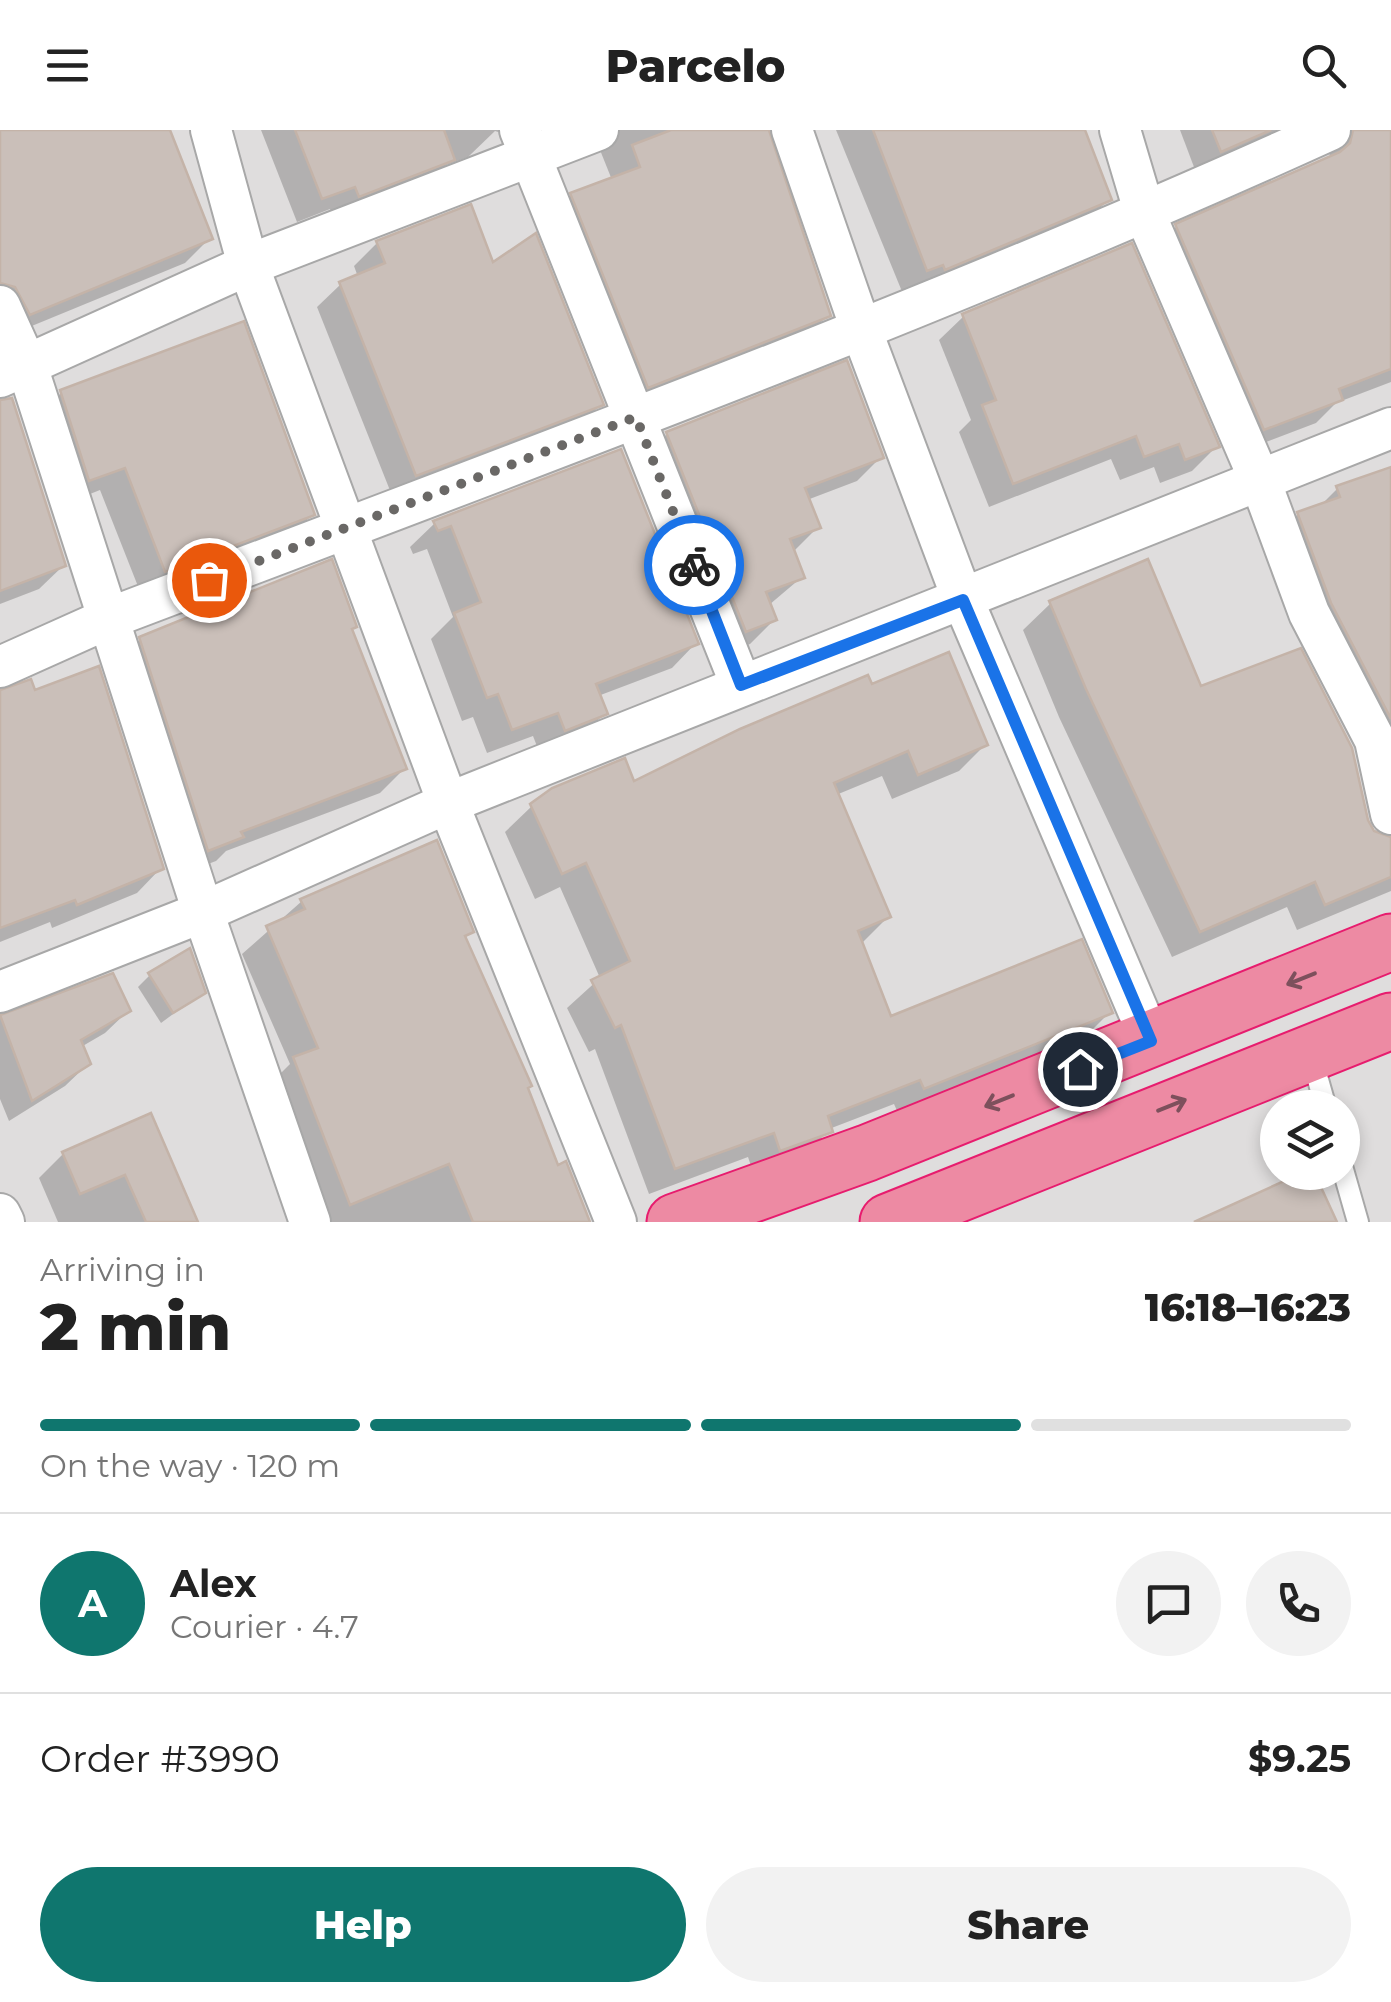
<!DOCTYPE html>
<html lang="en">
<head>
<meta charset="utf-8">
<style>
	:root { --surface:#fff; --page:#f2f2f2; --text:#222; --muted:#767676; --line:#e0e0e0; --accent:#0f766e }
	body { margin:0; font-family:Montserrat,sans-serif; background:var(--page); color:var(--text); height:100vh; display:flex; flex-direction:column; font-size:38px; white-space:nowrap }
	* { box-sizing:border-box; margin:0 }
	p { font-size:32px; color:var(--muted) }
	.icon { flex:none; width:55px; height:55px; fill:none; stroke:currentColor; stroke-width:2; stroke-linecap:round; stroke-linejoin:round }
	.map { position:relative; height:1092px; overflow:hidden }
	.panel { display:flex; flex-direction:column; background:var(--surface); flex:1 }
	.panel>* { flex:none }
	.buttons { position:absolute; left:1260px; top:960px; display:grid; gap:20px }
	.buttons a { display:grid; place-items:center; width:100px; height:100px; border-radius:50%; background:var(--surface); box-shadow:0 5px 15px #0003; font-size:50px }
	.pin { position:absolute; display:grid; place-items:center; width:85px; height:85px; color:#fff; margin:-42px; border:5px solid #fff; border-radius:50%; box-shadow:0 2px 10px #0007 }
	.courier { position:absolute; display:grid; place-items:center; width:100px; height:100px; margin:-50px; border:8px solid #1a73e8; border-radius:50%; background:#fff; color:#222; box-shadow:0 2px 12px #0007 }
	.summary em { font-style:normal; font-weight:800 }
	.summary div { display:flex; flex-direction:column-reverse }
	.summary { display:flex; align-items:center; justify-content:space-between; height:170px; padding:0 40px }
	h1 { font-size:65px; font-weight:800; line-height:75px }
	.bar { display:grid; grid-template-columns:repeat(4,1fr); gap:15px 10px; align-content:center; height:120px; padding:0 40px }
	.bar i { height:12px; border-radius:8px; background:var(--line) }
	.bar .on { background:var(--accent) }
	.bar p { grid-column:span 4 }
	.line { display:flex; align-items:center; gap:25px; padding:0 40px; border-top:2px solid var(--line) }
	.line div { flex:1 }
	.round { display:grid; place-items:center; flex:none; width:105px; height:105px; border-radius:52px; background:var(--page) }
	.primary-button { display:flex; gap:20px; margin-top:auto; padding:20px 40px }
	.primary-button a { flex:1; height:115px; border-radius:60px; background:var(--accent); color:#fff; font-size:40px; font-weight:800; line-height:115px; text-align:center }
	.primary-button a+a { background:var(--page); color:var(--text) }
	header { display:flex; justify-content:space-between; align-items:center; height:130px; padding:0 40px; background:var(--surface); font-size:45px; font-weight:800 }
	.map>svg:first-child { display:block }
	.residential { fill:#dfdddd; fill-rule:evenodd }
	.shadow { fill:#0003 }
	.building { fill:#cabfb9; stroke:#c4b3a8; stroke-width:2.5 }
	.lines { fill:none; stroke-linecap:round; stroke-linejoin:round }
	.lane-casing { stroke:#a8a8a8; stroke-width:24 }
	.street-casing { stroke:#a8a8a8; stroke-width:44 }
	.highway-casing { stroke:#e71c6e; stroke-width:59 }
	.lane { stroke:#fff; stroke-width:20 }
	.street { stroke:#fff; stroke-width:40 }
	.highway { stroke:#ed8aa3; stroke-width:55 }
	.oneway { stroke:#7d505c }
	.done { stroke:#6a6866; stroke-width:10; stroke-dasharray:0 18 }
	.route { stroke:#1a73e8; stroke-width:12 }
</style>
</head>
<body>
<header><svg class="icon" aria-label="menu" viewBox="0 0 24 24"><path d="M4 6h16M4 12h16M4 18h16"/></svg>Parcelo<svg class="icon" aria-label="search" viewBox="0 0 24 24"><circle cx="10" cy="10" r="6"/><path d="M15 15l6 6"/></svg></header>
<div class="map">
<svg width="1391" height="1092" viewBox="0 0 1391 1092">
	<rect width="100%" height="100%" fill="#f1ede7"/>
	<path class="residential" d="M0,0H1391V1092H0ZM1278,978H1342V1042H1278Z"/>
	<g class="shadow">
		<polygon points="0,0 169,0 210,108 185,133 5,207 0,199"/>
		<polygon points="261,0 528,0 510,6 495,1 468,27 446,35 427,54 334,90 330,79 297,92"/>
		<polygon points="592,0 768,0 828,185 804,209 624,280 547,89 572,65 612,50"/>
		<polygon points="836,0 1082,0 1109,69 1084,94 903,164"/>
		<polygon points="1180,0 1304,0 1197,45"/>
		<polygon points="1308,0 1382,0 1391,23 1391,252 1336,273 1316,293 1242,321 1153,121 1177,96 1331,28 1321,5"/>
		<polygon points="377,113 492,136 601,274 578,297 393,368 317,177 341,154 358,147 354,136"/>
		<polygon points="964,186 1217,316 1192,341 1160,353 1154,337 1120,350 1111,329 989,377 959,302 971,290 939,210"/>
		<polygon points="61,263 313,384 288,408 141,464 100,360 65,374 37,287"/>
		<polygon points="0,272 64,435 39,459 0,474"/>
		<polygon points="667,304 881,327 857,351 807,370 818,397 793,422 802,447 769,475 774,490 750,514 721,525 643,328"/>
		<polygon points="620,322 696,513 672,538 598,566 605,583 580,608 540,624 533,606 487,623 473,587 462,591 431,509 453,487 427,419 413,424 410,417 435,393"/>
		<polygon points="1391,340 1391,761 1297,800 1287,777 1172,827 1059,587 1023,500 1051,473 1199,559 1382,709 1388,709 1372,633 1271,412 1298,384 1319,377 1337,359"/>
		<polygon points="141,509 404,639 380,663 226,721 216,731 184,743 116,533"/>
		<polygon points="870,557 985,615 959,641 892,669 882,646 836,665 888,787 861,814 890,889 1110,882 1084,908 898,983 894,974 829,999 804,1028 754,1045 748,1027 649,1064 595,919 589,922 567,878 600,848 560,757 535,769 505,702 532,676 633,655"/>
		<polygon points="0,563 161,738 137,763 52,798 50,792 0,812"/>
		<polygon points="302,771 471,801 464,809 556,1038 589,1092 319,1092 269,955 290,934 242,824"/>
		<polygon points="150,845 203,862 161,893 138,857"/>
		<polygon points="112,846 128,881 105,903 81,917 88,934 65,956 9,991 0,969 0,888"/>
		<polygon points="150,986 195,1092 58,1092 39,1048 63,1024"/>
	</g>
	<g class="building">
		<polygon points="0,0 170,0 213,109 30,185 15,157 0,153"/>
		<polygon points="295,0 444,0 455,30 359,67 355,57 322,69"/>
		<polygon points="671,0 769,0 831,186 648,258 570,63 640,37 632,15"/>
		<polygon points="873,0 1085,0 1112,70 945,140 943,135 927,141"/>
		<polygon points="1212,0 1271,0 1221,22"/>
		<polygon points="1353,0 1391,0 1391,239 1339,259 1343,270 1264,300 1175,94 1340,22 1350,13"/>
		<polygon points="471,74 493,132 536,103 604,275 416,346 339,152 385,133 376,111"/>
		<polygon points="1132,113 1220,317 1185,330 1179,314 1144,327 1136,306 1013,354 982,275 996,270 962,184"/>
		<polygon points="244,191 315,385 165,442 125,338 89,351 60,260"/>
		<polygon points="847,230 884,328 805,358 821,398 790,409 805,448 766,462 777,490 746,502 666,302"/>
		<polygon points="12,268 66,436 0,461 0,270"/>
		<polygon points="621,319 699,514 596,554 608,584 565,601 558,583 512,600 498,564 487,568 454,483 481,472 451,396 438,401 433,391"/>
		<polygon points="1391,337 1391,589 1331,473 1297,382 1340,367 1336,356"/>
		<polygon points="332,429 357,497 352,499 407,639 241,702 244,707 208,721 139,507"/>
		<polygon points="1148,429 1201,556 1301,518 1352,618 1368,690 1374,701 1391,707 1391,747 1325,775 1315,752 1200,802 1086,559 1049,471"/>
		<polygon points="949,522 988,615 918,645 908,621 834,653 891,787 858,801 891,886 1082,809 1113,883 924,959 920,950 828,986 833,1002 780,1021 774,1003 675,1039 621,895 615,898 591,850 630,831 586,733 562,744 530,674 552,658 625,628 634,651 740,599 868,545 872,554"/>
		<polygon points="99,536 164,739 77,775 75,770 0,798 0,560 31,549 35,560"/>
		<polygon points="437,710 474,802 465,806 532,956 528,958 558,1035 566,1031 590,1092 473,1092 449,1034 350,1075 293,927 318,918 266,796 305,779 300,769"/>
		<polygon points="190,818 206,863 173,883 148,843"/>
		<polygon points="113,843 131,881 81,910 91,934 32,971 0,885"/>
		<polygon points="151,983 198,1092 146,1092 125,1045 80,1064 62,1022"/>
		<polygon points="1304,1042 1314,1042 1337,1092 1194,1092"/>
	</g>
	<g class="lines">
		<defs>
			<g id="lane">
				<polyline points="1311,925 1326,978"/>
				<polyline points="1342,1036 1358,1092"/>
			</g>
			<g id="street">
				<polyline points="211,0 248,135 448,673 616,1092"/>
				<polyline points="520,0 741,555"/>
				<polyline points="792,0 861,199 963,470 1151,911"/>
				<polyline points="1120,0 1145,84 1261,353 1309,483 1375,610 1391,684"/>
				<polyline points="0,176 27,236 203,782 310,1092"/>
				<polyline points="0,247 248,135 598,0"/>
				<path d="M0,537L107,489C517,333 930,182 1330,0"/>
				<polyline points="0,862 203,782 448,673 1391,298"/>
				<polyline points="0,1084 4,1092"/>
			</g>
			<g id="highway">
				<polyline points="675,1092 867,1023 1391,812"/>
				<polyline points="888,1092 1391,891"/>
			</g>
		</defs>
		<use href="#lane" class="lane-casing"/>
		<use href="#street" class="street-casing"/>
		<use href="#highway" class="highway-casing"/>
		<use href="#lane" class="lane"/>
		<use href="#street" class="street"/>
		<use href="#highway" class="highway"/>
	</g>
	<defs><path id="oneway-shaft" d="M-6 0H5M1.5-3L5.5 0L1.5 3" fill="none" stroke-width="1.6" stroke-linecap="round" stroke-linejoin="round" transform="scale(2.5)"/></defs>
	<g class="oneway">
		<use href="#oneway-shaft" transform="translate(1301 849) rotate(158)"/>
		<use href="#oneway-shaft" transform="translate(999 971) rotate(158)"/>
		<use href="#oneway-shaft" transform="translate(1172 975) rotate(-22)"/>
	</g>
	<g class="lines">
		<polyline class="done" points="209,450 636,287 694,435"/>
		<polyline class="route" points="694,435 741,555 963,470 1151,911 1080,939"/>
	</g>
</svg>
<div class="buttons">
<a><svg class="icon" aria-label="layers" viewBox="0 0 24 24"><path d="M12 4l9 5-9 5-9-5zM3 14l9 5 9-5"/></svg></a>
</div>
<div class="pin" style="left:209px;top:450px;background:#ea580c"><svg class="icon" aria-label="bag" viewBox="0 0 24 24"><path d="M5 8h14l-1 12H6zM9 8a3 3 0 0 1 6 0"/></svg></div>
<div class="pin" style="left:1080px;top:939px;background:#1f2937"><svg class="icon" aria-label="home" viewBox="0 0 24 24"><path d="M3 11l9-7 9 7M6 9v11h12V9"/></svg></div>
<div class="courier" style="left:694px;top:435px"><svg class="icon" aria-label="bike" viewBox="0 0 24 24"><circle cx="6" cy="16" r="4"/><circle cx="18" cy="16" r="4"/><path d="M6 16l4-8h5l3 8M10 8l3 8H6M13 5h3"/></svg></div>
</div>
<section class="panel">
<div class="summary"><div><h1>2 min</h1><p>Arriving in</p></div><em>16:18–16:23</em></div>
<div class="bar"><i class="on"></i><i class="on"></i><i class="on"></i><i></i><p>On the way · 120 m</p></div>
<div class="line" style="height:180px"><b class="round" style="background:var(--accent);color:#fff">A</b><div><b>Alex</b><p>Courier · 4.7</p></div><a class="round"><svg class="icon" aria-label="chat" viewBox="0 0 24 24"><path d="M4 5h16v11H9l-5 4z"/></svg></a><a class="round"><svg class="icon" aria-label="phone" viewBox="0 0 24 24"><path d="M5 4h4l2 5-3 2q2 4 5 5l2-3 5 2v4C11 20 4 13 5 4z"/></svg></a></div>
<div class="line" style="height:130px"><div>Order #3990</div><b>$9.25</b></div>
<div class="primary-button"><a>Help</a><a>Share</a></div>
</section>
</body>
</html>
